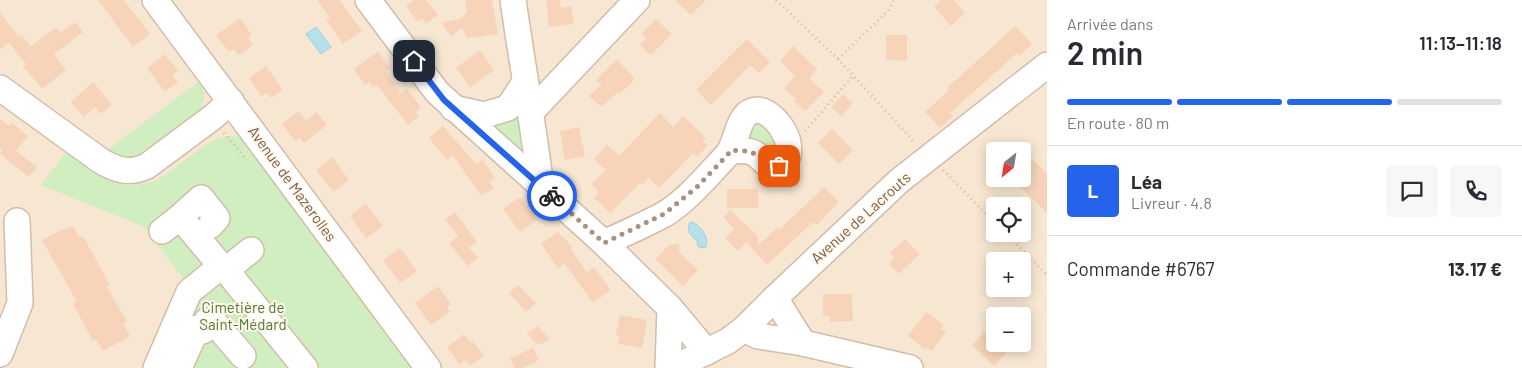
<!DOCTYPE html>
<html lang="fr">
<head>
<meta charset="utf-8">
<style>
	:root { --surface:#fff; --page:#f7f7f7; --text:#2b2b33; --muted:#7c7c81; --line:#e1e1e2; --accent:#2563eb }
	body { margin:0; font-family:Barlow,sans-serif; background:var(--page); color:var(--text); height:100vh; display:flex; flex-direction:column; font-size:19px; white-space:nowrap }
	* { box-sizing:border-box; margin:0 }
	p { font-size:16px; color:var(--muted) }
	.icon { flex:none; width:28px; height:28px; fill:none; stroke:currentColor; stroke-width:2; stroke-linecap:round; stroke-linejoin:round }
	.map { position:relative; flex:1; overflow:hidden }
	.drawer { display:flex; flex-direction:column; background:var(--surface); width:475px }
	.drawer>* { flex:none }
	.needle { width:32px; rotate:210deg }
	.controls { position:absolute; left:986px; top:142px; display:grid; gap:10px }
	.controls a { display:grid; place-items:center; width:45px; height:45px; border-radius:5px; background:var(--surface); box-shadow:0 2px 12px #0003; font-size:25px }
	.pin { position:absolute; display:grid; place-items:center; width:42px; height:42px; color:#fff; margin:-21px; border-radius:10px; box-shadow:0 2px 8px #0006 }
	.courier { position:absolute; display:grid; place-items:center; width:50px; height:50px; margin:-25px; border:4px solid #2563eb; border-radius:50%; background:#fff; color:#222; box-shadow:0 1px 6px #0007 }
	.headline em { font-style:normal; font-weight:600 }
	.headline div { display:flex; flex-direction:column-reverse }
	.headline { display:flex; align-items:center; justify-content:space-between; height:85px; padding:0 20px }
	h1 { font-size:32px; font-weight:600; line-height:38px }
	.bar { display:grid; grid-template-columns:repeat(4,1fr); gap:8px 5px; align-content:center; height:60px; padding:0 20px }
	.bar i { height:6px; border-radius:4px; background:var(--line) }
	.bar .on { background:var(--accent) }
	.bar p { grid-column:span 4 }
	.line { display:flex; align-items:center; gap:12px; padding:0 20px; border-top:1px solid var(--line) }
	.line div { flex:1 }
	.round { display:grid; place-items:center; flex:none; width:52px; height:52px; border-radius:5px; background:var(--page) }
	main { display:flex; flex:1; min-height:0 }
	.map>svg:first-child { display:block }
	.residential { fill:#f7e7d2; fill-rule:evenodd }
	.green { fill:#d1eec1 }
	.water { fill:#b6e1ea; stroke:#9bd1dd }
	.building { fill:#f7d4b9 }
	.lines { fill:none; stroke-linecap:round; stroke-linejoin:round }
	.minor-casing { stroke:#d1bda9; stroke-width:28 }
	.path { stroke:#dcb79c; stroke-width:3; stroke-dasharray:1 4; stroke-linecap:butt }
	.minor { stroke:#fff; stroke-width:25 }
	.done { stroke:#a8917e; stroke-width:5; stroke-dasharray:0 9 }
	.route { stroke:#2563eb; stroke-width:6 }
	.labels { text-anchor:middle; stroke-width:4; stroke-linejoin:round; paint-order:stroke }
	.street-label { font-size:15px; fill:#7a5b47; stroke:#fff8ed }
	.park-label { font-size:15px; fill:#4c7b3b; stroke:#fff8ed }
</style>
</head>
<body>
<main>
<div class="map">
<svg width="1047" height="368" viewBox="0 0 1047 368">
	<rect width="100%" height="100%" fill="#fef5e4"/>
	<path class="residential" d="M0,0H1047V368H0ZM995,151H1022V179H995ZM995,206H1022V234H995ZM995,261H1022V289H995ZM995,316H1022V344H995Z"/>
	<g class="green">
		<polygon points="201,80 204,96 202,111 142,159 126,159 107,150"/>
		<polygon points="519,113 533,165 491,126"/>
		<polygon points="754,114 784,137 779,161 739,146"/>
		<path d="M227,136H237L247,141L415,368H168L192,290L144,227L41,185L66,152C94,172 119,196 156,180C166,176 175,167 184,161C198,150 210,140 227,136Z"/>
	</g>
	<g class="water">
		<polygon points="316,27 331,47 321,54 306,34"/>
		<path d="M692,222C701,226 709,237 706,247L700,248L698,246L697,240C690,236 686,230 690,223Z"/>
	</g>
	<g class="building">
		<polygon points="98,0 124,0 150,34 133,47"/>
		<polygon points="317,0 340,0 362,31 343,44 326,20 330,18"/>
		<polygon points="414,0 426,0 438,15 426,24 423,19 418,22 406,6"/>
		<polygon points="465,0 492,0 498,34 467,38 462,28 451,37 441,22 458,20 467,13"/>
		<polygon points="546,0 560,0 561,8 571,6 574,24 549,27"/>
		<polygon points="675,0 706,0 691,15"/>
		<polygon points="941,0 954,0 965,13 951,26 934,7"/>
		<polygon points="0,13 18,35 0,50"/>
		<polygon points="240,18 252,35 248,38 253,45 239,55 234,49 229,52 216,35"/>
		<polygon points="656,19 672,34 651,55 640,45 646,39 641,34"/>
		<polygon points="75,22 83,32 54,54 66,70 42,89 23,66 26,64 9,43 21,34 31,46 56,28 61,32"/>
		<polygon points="1015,26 1032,44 1019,56 1017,53 987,80 950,113 953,116 940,128 925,112 949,90 947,88"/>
		<polygon points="886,35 907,35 907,61 886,60"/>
		<polygon points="747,39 770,62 759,73 750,65 711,105 696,90"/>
		<polygon points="793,46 817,69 809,78 824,92 805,111 794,101 796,99 784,88 795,76 780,61"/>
		<polygon points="480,50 494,70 470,87 456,68"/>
		<polygon points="378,51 390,68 385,71 401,93 407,89 421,107 416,112 419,116 408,125 377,85 373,87 369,82 365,85 354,69"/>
		<polygon points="165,54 178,71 172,75 178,82 165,92 147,68"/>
		<polygon points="617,59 635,79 620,94 618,92 601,107 589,96 601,85 596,80"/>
		<polygon points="266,66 283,90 271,98 267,93 261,96 249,78"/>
		<polygon points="93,82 112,104 101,114 95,107 84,117 71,102"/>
		<polygon points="843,94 853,103 841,116 831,107"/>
		<polygon points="299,111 306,121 317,112 327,125 304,143 300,138 295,141 282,124"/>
		<polygon points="660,113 673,127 683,116 706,138 703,141 708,145 697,157 693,153 659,188 649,178 643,185 640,183 610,213 594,198 599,192 591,184 606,170 594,159 607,145 619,156"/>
		<polygon points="0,119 9,126 12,123 28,136 16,151 37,167 29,177 0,154 3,149 0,148"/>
		<polygon points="443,126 476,164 483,160 495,178 489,182 494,188 481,196 453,155 447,160 429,138"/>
		<polygon points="579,127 585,156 565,160 560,131"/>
		<polygon points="832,129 853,150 839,164 818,143"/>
		<polygon points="332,157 349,180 333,192 316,170"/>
		<polygon points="1031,158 1047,173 1047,213 1012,179 1022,179 1022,167"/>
		<polygon points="824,187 839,202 817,225 813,222 767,265 746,242 738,251 725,238 734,229 723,217 730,210 758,236 758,245 778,227 780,229"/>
		<rect x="727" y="189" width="31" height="19"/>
		<polygon points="520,197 537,220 520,232 503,209"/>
		<polygon points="366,203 383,226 366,238 350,216"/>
		<polygon points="455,212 477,242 469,248 478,258 468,266 449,243 458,236 445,220"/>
		<polygon points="73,226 80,238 83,236 110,285 107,287 127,322 123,324 130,336 103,351 96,339 93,341 73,304 77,302 42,240 63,229 64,230"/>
		<polygon points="558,232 563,238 564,237 572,248 571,249 587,273 594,267 611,290 593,303 564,263 558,268 541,244"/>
		<polygon points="905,239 920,254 899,274 889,264 895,258 890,253"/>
		<polygon points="679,244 679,252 698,270 683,286 655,259 669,245"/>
		<polygon points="400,248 417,271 400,283 383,260"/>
		<polygon points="518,285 536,303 526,312 509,293"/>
		<polygon points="438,286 451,304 447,307 450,311 431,325 415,303"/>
		<polygon points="823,294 852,294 853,321 830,322 830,316 823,316"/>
		<polygon points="926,312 944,325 941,329 946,332 932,351 927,347 925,349 908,336"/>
		<polygon points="620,315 647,320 642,348 618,344 620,336 616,335"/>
		<polygon points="538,326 550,340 538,345 527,334"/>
		<polygon points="985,331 995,340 995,344 1014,344 994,366 972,345"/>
		<polygon points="464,334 470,342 472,341 484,355 470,366 465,360 460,365 447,347"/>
		<polygon points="533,348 539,360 523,368 515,368 510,358"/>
	</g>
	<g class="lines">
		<defs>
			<g id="minor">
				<polyline points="155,0 428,368"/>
				<polyline points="368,0 437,92 604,243 670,308 707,352"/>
				<path d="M513,0C522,62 533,124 541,187"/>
				<path d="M0,88L101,161C118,171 130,174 147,166L213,117L231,101"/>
				<polyline points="453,108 484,115 508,108 525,82"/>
				<polyline points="531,112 637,0"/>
				<polyline points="211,225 217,218 201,198 180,217 221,266 226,270 305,368"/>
				<polyline points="162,231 180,217"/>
				<path d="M604,243C624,234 644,225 663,215C686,202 708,175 727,155C737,144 737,116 752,111C767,106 781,125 786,136C791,146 790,170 773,166C765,165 761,157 754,153C749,150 739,151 732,150"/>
				<polyline points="226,270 251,250"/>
				<polyline points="775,298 803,343"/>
				<polyline points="744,329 758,336 803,343 910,368"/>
				<polyline points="0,354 20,303 17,221"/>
				<polyline points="156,368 189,292 221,266"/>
				<polyline points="179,368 197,328 203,331 207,321 213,321 243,356"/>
				<polyline points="668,368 670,308"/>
				<polyline points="674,368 728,341 744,329 775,298 899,181 1047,65"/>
			</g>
		</defs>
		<use href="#minor" class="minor-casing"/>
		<g class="path">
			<polyline points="776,0 838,59 915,143"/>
			<polyline points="838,59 889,10 894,0"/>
			<polyline points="805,131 853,76"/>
			<polyline points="224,133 246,159"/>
			<polyline points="943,170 995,223"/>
			<polyline points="1006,234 1047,275"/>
		</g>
		<use href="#minor" class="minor"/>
	</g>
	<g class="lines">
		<path class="done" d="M552,196L604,243L664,214L697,187L732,150C738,151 748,150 753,153C764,157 766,167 779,166"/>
		<polyline class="route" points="414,61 444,100 552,196"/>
	</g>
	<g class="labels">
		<g class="street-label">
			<text transform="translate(292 184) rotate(54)" y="5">Avenue de Mazerolles</text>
			<text transform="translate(861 218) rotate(-42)" y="5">Avenue de Lacrouts</text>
		</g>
		<g class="park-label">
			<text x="243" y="313">Cimetière de<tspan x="243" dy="17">Saint-Médard</tspan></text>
		</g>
	</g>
</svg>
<div class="controls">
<a><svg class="needle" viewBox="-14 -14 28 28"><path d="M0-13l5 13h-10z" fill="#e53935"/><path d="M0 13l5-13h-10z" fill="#7c7c81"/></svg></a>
<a><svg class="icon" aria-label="locate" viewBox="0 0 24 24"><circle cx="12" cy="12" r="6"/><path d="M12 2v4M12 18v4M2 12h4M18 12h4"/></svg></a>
<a>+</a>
<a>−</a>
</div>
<div class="pin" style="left:779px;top:166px;background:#ea580c"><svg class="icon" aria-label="bag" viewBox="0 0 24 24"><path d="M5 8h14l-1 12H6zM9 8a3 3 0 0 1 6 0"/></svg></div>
<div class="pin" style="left:414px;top:61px;background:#1f2937"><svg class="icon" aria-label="home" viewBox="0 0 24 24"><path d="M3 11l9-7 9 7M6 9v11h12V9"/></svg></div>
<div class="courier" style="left:552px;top:196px"><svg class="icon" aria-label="bike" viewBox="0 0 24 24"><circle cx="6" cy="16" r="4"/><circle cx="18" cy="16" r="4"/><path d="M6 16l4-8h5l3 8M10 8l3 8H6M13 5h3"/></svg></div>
</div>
<section class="drawer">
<div class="headline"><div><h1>2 min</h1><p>Arrivée dans</p></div><em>11:13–11:18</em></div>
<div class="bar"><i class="on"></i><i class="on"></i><i class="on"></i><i></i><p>En route · 80 m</p></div>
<div class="line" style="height:90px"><b class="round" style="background:var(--accent);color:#fff">L</b><div><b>Léa</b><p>Livreur · 4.8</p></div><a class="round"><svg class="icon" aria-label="chat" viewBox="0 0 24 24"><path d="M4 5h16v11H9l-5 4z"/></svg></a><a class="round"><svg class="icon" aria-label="phone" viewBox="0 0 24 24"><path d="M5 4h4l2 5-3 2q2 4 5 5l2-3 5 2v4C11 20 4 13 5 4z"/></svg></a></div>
<div class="line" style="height:65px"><div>Commande #6767</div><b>13.17 €</b></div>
</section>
</main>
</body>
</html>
